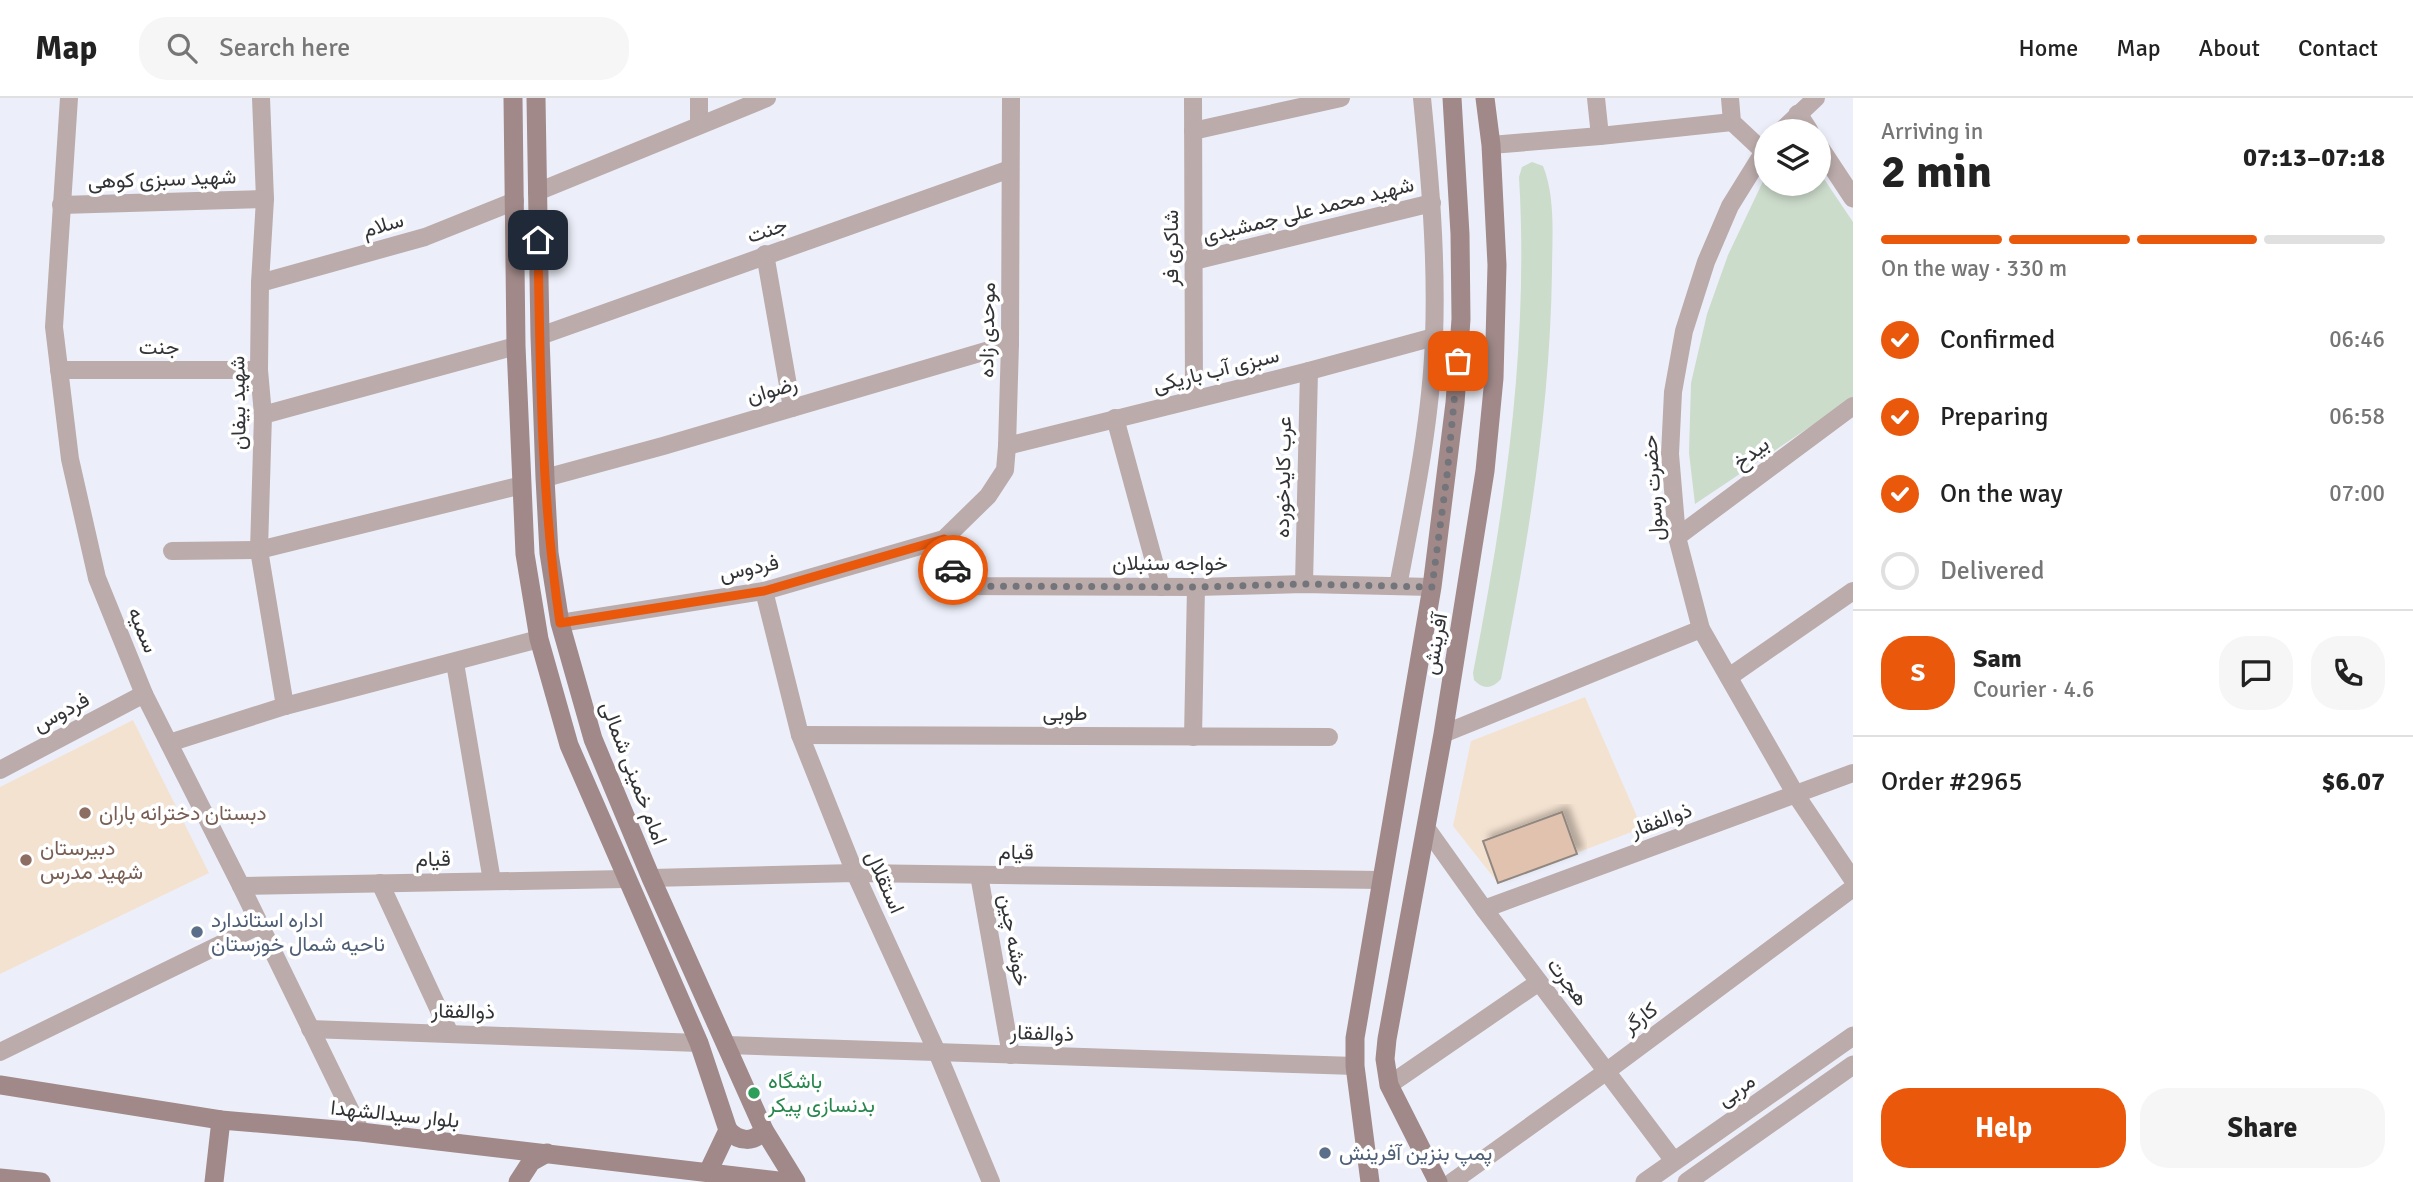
<!DOCTYPE html>
<html lang="en">
<head>
<meta charset="utf-8">
<style>
	:root { --surface:#fff; --page:#f6f6f6; --text:#222; --muted:#767676; --line:#e0e0e0; --accent:#ea580c }
	body { margin:0; font-family:Signika,Vazirmatn,sans-serif; background:var(--page); color:var(--text); height:100vh; display:flex; flex-direction:column; font-size:26px; white-space:nowrap }
	* { box-sizing:border-box; margin:0 }
	p { font-size:23px; color:var(--muted) }
	.icon { flex:none; width:38px; height:38px; fill:none; stroke:currentColor; stroke-width:2; stroke-linecap:round; stroke-linejoin:round }
	.map { position:relative; flex:1; overflow:hidden }
	.sheet { display:flex; flex-direction:column; background:var(--surface); width:560px }
	.sheet>* { flex:none }
	.fabs { position:absolute; left:1754px; top:21px; display:grid; gap:14px }
	.fabs a { display:grid; place-items:center; width:77px; height:77px; border-radius:50%; background:var(--surface); box-shadow:0 4px 10px #0003; font-size:35px }
	.pin { position:absolute; display:grid; place-items:center; width:60px; height:60px; color:#fff; margin:-30px; border-radius:14px; box-shadow:0 4px 10px #0006 }
	.courier { position:absolute; display:grid; place-items:center; width:70px; height:70px; margin:-35px; border:5px solid #ea580c; border-radius:50%; background:#fff; color:#222; box-shadow:0 2px 9px #0007 }
	.head em { font-style:normal; font-weight:800 }
	.head div { display:flex; flex-direction:column-reverse }
	.head { display:flex; align-items:center; justify-content:space-between; height:119px; padding:0 28px }
	h1 { font-size:46px; font-weight:800; line-height:52px }
	.bar { display:grid; grid-template-columns:repeat(4,1fr); gap:10px 7px; align-content:center; height:84px; padding:0 28px }
	.bar i { height:9px; border-radius:5px; background:var(--line) }
	.bar .active { background:var(--accent) }
	.bar p { grid-column:span 4 }
	.line { display:flex; align-items:center; gap:18px; padding:0 28px; border-top:2px solid var(--line) }
	.line div { flex:1 }
	.round { display:grid; place-items:center; flex:none; width:74px; height:74px; border-radius:28px; background:var(--page) }
	ol { padding:0 28px; list-style:none }
	li { display:flex; align-items:center; gap:21px; height:77px }
	li p { margin-inline-start:auto }
	li .icon { padding:7px; border-radius:50%; background:var(--accent); color:#fff; stroke-width:4 }
	li:last-child { color:var(--muted) }
	li i { width:38px; height:38px; border:4px solid var(--line); border-radius:50% }
	.button { display:flex; gap:14px; margin-top:auto; padding:14px 28px }
	.button a { flex:1; height:80px; border-radius:28px; background:var(--accent); color:#fff; font-size:28px; font-weight:800; line-height:80px; text-align:center }
	.button a+a { background:var(--page); color:var(--text) }
	header { display:flex; align-items:center; gap:42px; box-sizing:border-box; height:98px; padding:0 35px; background:var(--surface); border-bottom:2px solid var(--line) }
	header strong { font-size:33px }
	nav { display:flex; gap:38px; margin-inline-start:auto; font-size:24px }
	.search { width:490px; height:63px; background:var(--page); display:flex; align-items:center; gap:18px; box-sizing:border-box; padding:0 24px; border-radius:28px; color:var(--muted); font-size:26px }
	main { display:flex; flex:1; min-height:0 }
	.map>svg:first-child { display:block }
	.education { fill:#f4e2d1 }
	.green { fill:#ccdccb }
	.building { fill:#e0c2af; stroke:#908781; stroke-width:2; filter:url(#shadow) }
	.lines { fill:none; stroke-linecap:round; stroke-linejoin:round }
	.minor { stroke:#bbabab; stroke-width:18 }
	.tertiary { stroke:#bbabab; stroke-width:19 }
	.secondary { stroke:#a18989; stroke-width:19 }
	.done { stroke:#73757b; stroke-width:7; stroke-dasharray:0 12.6 }
	.route { stroke:#ea580c; stroke-width:9 }
	.education-dot { fill:#8d6e63; stroke:#fff; stroke-width:2.5 }
	.service-dot { fill:#5c6f8a; stroke:#fff; stroke-width:2.5 }
	.leisure-dot { fill:#2e9e5b; stroke:#fff; stroke-width:2.5 }
	.labels { text-anchor:middle; stroke-width:7; stroke-linejoin:round; paint-order:stroke }
	.street-label { font-size:21px; fill:#323337; stroke:#fff }
	.education-label { font-size:21px; fill:#785e54; stroke:#fff; text-anchor:start }
	.service-label { font-size:21px; fill:#4e5e75; stroke:#fff; text-anchor:start }
	.leisure-label { font-size:21px; fill:#27864d; stroke:#fff; text-anchor:start }
</style>
</head>
<body>
<header>
<strong>Map</strong>
<div class="search"><svg class="icon" aria-label="search" viewBox="0 0 24 24"><circle cx="10" cy="10" r="6"/><path d="M15 15l6 6"/></svg>Search here</div>
<nav><a>Home</a><a>Map</a><a>About</a><a>Contact</a></nav>
</header>
<main>
<div class="map">
<svg width="1853" height="1084" viewBox="0 0 1853 1084">
	<defs>
		<filter id="shadow"><feDropShadow dx="6" dy="-6" stdDeviation="3.5" flood-color="#0004"/></filter>
	</defs>
	<rect width="100%" height="100%" fill="#eceff9"/>
	<g class="education">
		<polygon points="1585,599 1642,730 1498,785 1453,728 1471,643"/>
		<polygon points="133,622 209,775 0,876 0,689"/>
	</g>
	<g class="green">
		<path d="M1532,64L1543,68C1556,100 1552,141 1552,174C1550,312 1528,446 1501,581C1492,591 1483,592 1474,582L1473,575C1505,411 1529,247 1519,79L1522,69Z"/>
		<polygon points="1818,72 1853,124 1853,300 1695,406 1689,355 1691,285 1707,216 1728,157 1766,77 1766,86 1818,86"/>
	</g>
	<polygon class="building" points="1562,714 1577,756 1498,785 1483,743"/>
	<g class="lines">
		<g class="minor">
			<polyline points="69,0 54,229 70,361 97,480 144,596 241,788 361,1034"/>
			<polyline points="261,0 265,101 260,185 259,272 263,317 259,452 285,608"/>
			<polyline points="699,0 699,26"/>
			<polyline points="1193,0 1194,300"/>
			<polyline points="1596,0 1600,38"/>
			<polyline points="1730,0 1732,24 1763,53"/>
			<polyline points="1193,33 1341,0"/>
			<polyline points="1781,33 1816,0"/>
			<polyline points="1491,47 1600,38 1732,24"/>
			<polyline points="1766,50 1730,108 1706,164 1684,233 1673,294 1670,356 1677,439 1701,531 1796,697 1853,782"/>
			<polyline points="537,94 767,0"/>
			<polyline points="61,107 265,101"/>
			<polyline points="765,156 792,310"/>
			<polyline points="1194,163 1432,105"/>
			<polyline points="260,185 425,139 515,103"/>
			<polyline points="540,238 1010,71"/>
			<polyline points="59,272 259,272"/>
			<polyline points="263,317 516,248"/>
			<polyline points="1115,320 1161,489"/>
			<polyline points="1007,348 1309,273 1434,239"/>
			<polyline points="545,380 663,348 1010,246"/>
			<polyline points="1677,439 1853,308"/>
			<polyline points="944,441 957,488 1196,489 1304,486 1432,489"/>
			<polyline points="172,453 259,452 522,387"/>
			<polyline points="1304,486 1309,273"/>
			<path d="M1398,488C1414,405 1431,323 1434,240C1437,159 1430,80 1422,0"/>
			<polyline points="764,493 800,637 855,775 937,954 991,1084"/>
			<polyline points="560,525 764,493 944,441 988,398 1005,372 1007,348 1010,246 1011,0"/>
			<polyline points="455,565 492,783"/>
			<polyline points="1729,579 1853,493"/>
			<polyline points="1443,636 1701,531"/>
			<polyline points="800,637 1329,639"/>
			<polyline points="1193,639 1196,489"/>
			<polyline points="169,645 285,608 539,541"/>
			<polyline points="0,672 144,596"/>
			<polyline points="1427,731 1484,811 1674,1063"/>
			<polyline points="979,777 1011,957"/>
			<polyline points="651,780 855,775 1381,782"/>
			<polyline points="380,785 450,936"/>
			<polyline points="241,788 625,781"/>
			<polyline points="1484,811 1853,675"/>
			<polyline points="310,931 699,945"/>
			<polyline points="727,947 1355,968"/>
			<polyline points="0,954 260,827"/>
			<polyline points="1389,987 1539,884"/>
			<polyline points="1452,1084 1607,973 1853,790"/>
		</g>
		<g class="tertiary">
			<polyline points="1798,16 1809,33"/>
			<polyline points="1818,47 1853,100"/>
			<polyline points="1645,1084 1853,938"/>
			<polyline points="1687,1084 1853,967"/>
		</g>
		<g class="secondary">
			<polyline points="513,0 516,248 525,456 539,541 569,647 699,945 728,1032 708,1074"/>
			<polyline points="536,0 540,238 545,380 549,455 560,525 593,641 651,780 764,1032 796,1084"/>
			<polyline points="0,987 221,1022 361,1034 787,1084"/>
			<path d="M728,1032C739,1044 754,1045 764,1032"/>
			<polyline points="0,1080 41,1084"/>
			<polyline points="214,1084 221,1022"/>
			<polyline points="518,1084 531,1064 547,1055"/>
			<polyline points="1370,1084 1355,968 1355,940 1432,489 1455,305 1461,221 1460,136 1452,0"/>
			<polyline points="1438,1084 1389,987 1385,961 1387,941 1443,636 1485,373 1494,280 1497,167 1491,47 1485,0"/>
		</g>
	</g>
	<g class="lines">
		<polyline class="done" points="953,472 957,488 1196,489 1304,486 1432,489 1447,377 1458,263"/>
		<path class="route" d="M538,142C540,269 541,399 560,525L764,493L944,441L953,472"/>
	</g>
	<g class="education-dot">
		<circle cx="85" cy="715" r="7"/>
		<circle cx="26" cy="762" r="7"/>
	</g>
	<g class="service-dot">
		<circle cx="197" cy="834" r="7"/>
		<circle cx="1325" cy="1055" r="7"/>
	</g>
	<circle class="leisure-dot" cx="754" cy="995" r="7"/>
	<g class="labels">
		<g class="street-label">
			<text transform="translate(162 81) rotate(-2)" y="7">شهید سبزی کوهی</text>
			<text transform="translate(1308 112) rotate(-14)" y="7">شهید محمد علی جمشیدی</text>
			<text transform="translate(383 127) rotate(-16)" y="7">سلام</text>
			<text transform="translate(767 132) rotate(-19)" y="7">جنت</text>
			<text transform="translate(1171 150) rotate(-90)" y="7">شاکری فر</text>
			<text transform="translate(987 232) rotate(-89)" y="7">موحدی زاده</text>
			<text x="159" y="256">جنت</text>
			<text transform="translate(1216 272) rotate(-14)" y="7">سبزی آب باریکی</text>
			<text transform="translate(772 292) rotate(-16)" y="7">رضوان</text>
			<text transform="translate(238 305) rotate(-91)" y="7">شهید بیفان</text>
			<text transform="translate(1751 355) rotate(-37)" y="7">بیدخ</text>
			<text transform="translate(1283 379) rotate(-89)" y="7">عرب کایدخورده</text>
			<text transform="translate(1653 390) rotate(-94)" y="7">حضرت رسول</text>
			<text x="1170" y="472">خواجه سنبلان</text>
			<text transform="translate(749 470) rotate(-12)" y="7">فردوس</text>
			<text transform="translate(143 532) rotate(68)" y="7">سمیه</text>
			<text transform="translate(1435 546) rotate(-80)" y="7">آفرینش</text>
			<text transform="translate(61 614) rotate(-28)" y="7">فردوس</text>
			<text x="1065" y="622">طوبی</text>
			<text transform="translate(634 675) rotate(69)" y="7">امام خمینی شمالی</text>
			<text transform="translate(1661 722) rotate(-20)" y="7">ذوالفقار</text>
			<text transform="translate(1016 754) rotate(1)" y="7">قیام</text>
			<text transform="translate(433 761) rotate(-1)" y="7">قیام</text>
			<text transform="translate(885 784) rotate(66)" y="7">استقلال</text>
			<text transform="translate(1014 842) rotate(80)" y="7">خوشه چین</text>
			<text transform="translate(1568 884) rotate(53)" y="7">هجرت</text>
			<text transform="translate(463 913) rotate(1)" y="7">ذوالفقار</text>
			<text transform="translate(1640 920) rotate(-37)" y="7">کارگر</text>
			<text transform="translate(1042 935) rotate(2)" y="7">ذوالفقار</text>
			<text transform="translate(1736 992) rotate(-35)" y="7">مربی</text>
			<text transform="translate(395 1016) rotate(6)" y="7">بلوار سیدالشهدا</text>
		</g>
		<g class="education-label">
			<text x="99" y="722">دبستان دخترانه باران</text>
			<text x="40" y="757">دبیرستان<tspan x="40" dy="24">شهید مدرس</tspan></text>
		</g>
		<g class="service-label">
			<text x="211" y="829">اداره استاندارد<tspan x="211" dy="24">ناحیه شمال خوزستان</tspan></text>
			<text x="1339" y="1062">پمپ بنزین آفرینش</text>
		</g>
		<g class="leisure-label">
			<text x="768" y="990">باشگاه<tspan x="768" dy="24">بدنسازی پیکر</tspan></text>
		</g>
	</g>
</svg>
<div class="fabs">
<a><svg class="icon" aria-label="layers" viewBox="0 0 24 24"><path d="M12 4l9 5-9 5-9-5zM3 14l9 5 9-5"/></svg></a>
</div>
<div class="pin" style="left:1458px;top:263px;background:#ea580c"><svg class="icon" aria-label="bag" viewBox="0 0 24 24"><path d="M5 8h14l-1 12H6zM9 8a3 3 0 0 1 6 0"/></svg></div>
<div class="pin" style="left:538px;top:142px;background:#1f2937"><svg class="icon" aria-label="home" viewBox="0 0 24 24"><path d="M3 11l9-7 9 7M6 9v11h12V9"/></svg></div>
<div class="courier" style="left:953px;top:472px"><svg class="icon" aria-label="car" viewBox="0 0 24 24"><path d="M5 17H2v-5l4-1 3-4h7l3 4 3 1v5h-3M9 17h6M6 11h13"/><circle cx="7" cy="17" r="2"/><circle cx="17" cy="17" r="2"/></svg></div>
</div>
<section class="sheet">
<div class="head"><div><h1>2 min</h1><p>Arriving in</p></div><em>07:13–07:18</em></div>
<div class="bar"><i class="active"></i><i class="active"></i><i class="active"></i><i></i><p>On the way · 330 m</p></div>
<ol>
<li><svg class="icon" aria-label="check" viewBox="0 0 24 24"><path d="M5 12l5 5 9-10"/></svg>Confirmed<p>06:46</p></li>
<li><svg class="icon" aria-label="check" viewBox="0 0 24 24"><path d="M5 12l5 5 9-10"/></svg>Preparing<p>06:58</p></li>
<li><svg class="icon" aria-label="check" viewBox="0 0 24 24"><path d="M5 12l5 5 9-10"/></svg>On the way<p>07:00</p></li>
<li><i></i>Delivered</li>
</ol>
<div class="line" style="height:126px"><b class="round" style="background:var(--accent);color:#fff">S</b><div><b>Sam</b><p>Courier · 4.6</p></div><a class="round"><svg class="icon" aria-label="chat" viewBox="0 0 24 24"><path d="M4 5h16v11H9l-5 4z"/></svg></a><a class="round"><svg class="icon" aria-label="phone" viewBox="0 0 24 24"><path d="M5 4h4l2 5-3 2q2 4 5 5l2-3 5 2v4C11 20 4 13 5 4z"/></svg></a></div>
<div class="line" style="height:91px"><div>Order #2965</div><b>$6.07</b></div>
<div class="button"><a>Help</a><a>Share</a></div>
</section>
</main>
</body>
</html>
